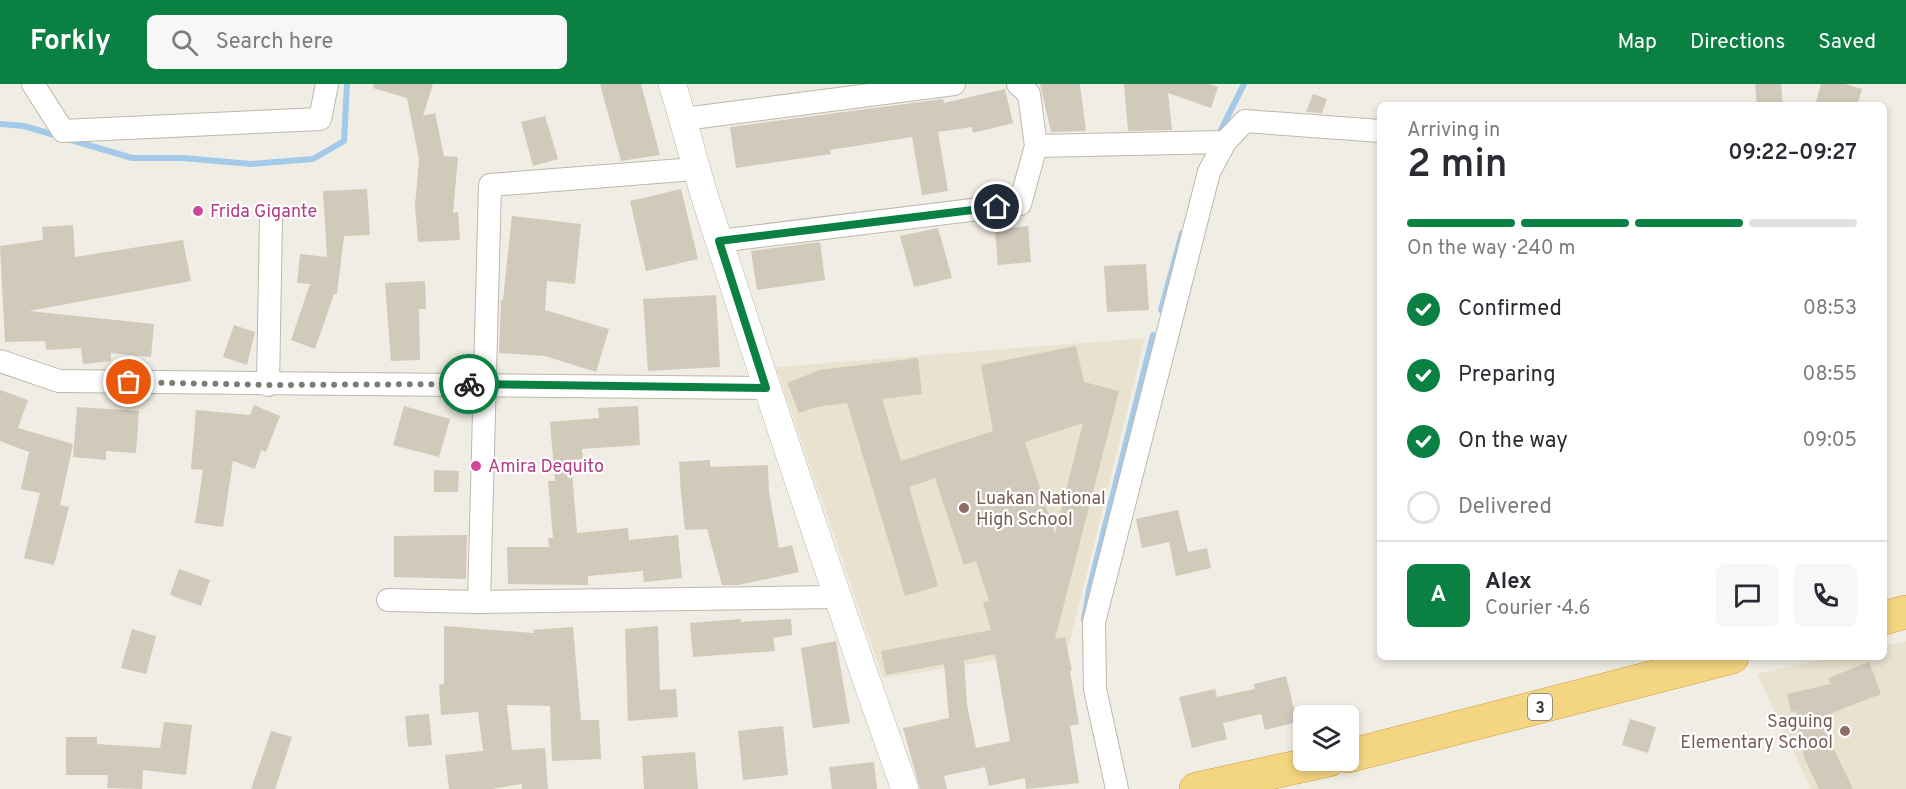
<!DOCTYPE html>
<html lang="en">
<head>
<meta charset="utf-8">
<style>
	:root { --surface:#fff; --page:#f7f7f7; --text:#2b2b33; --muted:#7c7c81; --line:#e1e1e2; --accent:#0b8043 }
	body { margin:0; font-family:Overpass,sans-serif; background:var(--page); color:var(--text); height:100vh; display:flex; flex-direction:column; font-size:22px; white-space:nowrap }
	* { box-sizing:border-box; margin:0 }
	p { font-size:20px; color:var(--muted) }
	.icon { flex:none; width:33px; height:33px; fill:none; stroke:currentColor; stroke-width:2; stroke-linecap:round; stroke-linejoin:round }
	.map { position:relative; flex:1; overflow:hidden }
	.drawer { position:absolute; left:1377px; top:18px; width:510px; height:558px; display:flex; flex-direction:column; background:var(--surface); border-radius:9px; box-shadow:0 3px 9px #0003 }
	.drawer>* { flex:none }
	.controls { position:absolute; left:1293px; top:621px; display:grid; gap:12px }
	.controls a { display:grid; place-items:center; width:66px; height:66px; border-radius:9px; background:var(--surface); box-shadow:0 3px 9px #0003; font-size:30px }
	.pin { position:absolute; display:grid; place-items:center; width:51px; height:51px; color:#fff; margin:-26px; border:3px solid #fff; border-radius:50%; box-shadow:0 2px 6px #0007 }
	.courier { position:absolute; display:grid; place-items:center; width:60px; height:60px; margin:-30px; border:4px solid #0b8043; border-radius:50%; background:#fff; color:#222; box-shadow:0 2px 8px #0007 }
	.headline em { font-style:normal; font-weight:600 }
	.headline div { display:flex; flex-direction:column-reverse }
	.headline { display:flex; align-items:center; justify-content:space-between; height:102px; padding:0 30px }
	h1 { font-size:39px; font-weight:600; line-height:45px }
	.bar { display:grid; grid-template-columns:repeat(4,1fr); gap:9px 6px; align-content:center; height:72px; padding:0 30px }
	.bar i { height:8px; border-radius:4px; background:var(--line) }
	.bar .on { background:var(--accent) }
	.bar p { grid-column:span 4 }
	.line { display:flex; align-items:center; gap:15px; padding:0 30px; border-top:2px solid var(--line) }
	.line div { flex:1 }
	.round { display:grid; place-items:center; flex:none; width:63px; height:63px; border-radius:9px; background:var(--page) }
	ol { padding:0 30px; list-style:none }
	li { display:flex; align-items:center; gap:18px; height:66px }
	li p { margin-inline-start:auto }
	li .icon { padding:6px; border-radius:50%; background:var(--accent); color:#fff; stroke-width:4 }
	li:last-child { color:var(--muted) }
	li i { width:33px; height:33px; border:3px solid var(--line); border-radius:50% }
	header { display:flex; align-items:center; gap:36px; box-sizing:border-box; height:84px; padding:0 30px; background:var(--accent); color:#fff }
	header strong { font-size:28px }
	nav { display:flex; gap:33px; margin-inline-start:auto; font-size:21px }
	.search { width:420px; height:54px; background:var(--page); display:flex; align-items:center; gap:15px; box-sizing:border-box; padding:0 21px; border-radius:9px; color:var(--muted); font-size:22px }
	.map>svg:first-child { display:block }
	.education { fill:#e8e2ce }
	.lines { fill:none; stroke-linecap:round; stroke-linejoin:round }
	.stream { stroke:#a4cae9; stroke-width:6 }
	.building { fill:#d1c9ba; fill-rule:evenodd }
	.minor-casing { stroke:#beb8aa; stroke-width:24 }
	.tertiary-casing { stroke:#beb8aa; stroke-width:28 }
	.trunk-casing { stroke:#d0a03e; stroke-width:34 }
	.minor { stroke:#fff; stroke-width:22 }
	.tertiary { stroke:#fff; stroke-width:27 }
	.trunk { stroke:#f4d582; stroke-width:33 }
	.done { stroke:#7f7b72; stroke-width:6; stroke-dasharray:0 10.8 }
	.route { stroke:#0b8043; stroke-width:8 }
	.hotel-dot { fill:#d1479c; stroke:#fff; stroke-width:2 }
	.education-dot { fill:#8d6e63; stroke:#fff; stroke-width:2 }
	.labels { text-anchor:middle; stroke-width:4.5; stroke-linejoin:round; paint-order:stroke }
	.shield { fill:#fff; stroke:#7b7771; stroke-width:1.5 }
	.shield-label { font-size:16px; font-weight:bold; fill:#423d34 }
	.hotel-label { font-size:18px; fill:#b23c85; stroke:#fff; text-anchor:start }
	.education-label { font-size:18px; fill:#785e54; stroke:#fff; text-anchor:start }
</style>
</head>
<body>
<header>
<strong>Forkly</strong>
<div class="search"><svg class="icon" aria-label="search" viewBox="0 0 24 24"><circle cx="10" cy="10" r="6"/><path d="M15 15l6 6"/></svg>Search here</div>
<nav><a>Map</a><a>Directions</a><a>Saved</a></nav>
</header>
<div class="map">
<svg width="1906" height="705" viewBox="0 0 1906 705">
	<rect width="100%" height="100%" fill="#f0ede4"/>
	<g class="education">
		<polygon points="1145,254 1068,565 883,594 776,283"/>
		<polygon points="1906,557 1906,705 1811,705 1757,590 1833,573 1884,573 1884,562"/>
	</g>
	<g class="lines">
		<g class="stream">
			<polyline points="0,40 24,42 58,52"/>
			<polyline points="1221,46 1244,0"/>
			<polyline points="71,56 132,74 183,74 251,80 313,75 344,57 347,0"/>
			<polyline points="1161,226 1182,149"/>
			<polyline points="1084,536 1089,506 1153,251"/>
		</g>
	</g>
	<g class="building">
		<polygon points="374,0 433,0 423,32 435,29 444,72 458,73 453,129 458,128 460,156 418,158 415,122 419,75 407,14 373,4"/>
		<polygon points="600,0 641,0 660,71 621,77"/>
		<polygon points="1040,0 1080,0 1086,47 1051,48"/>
		<polygon points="1124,0 1209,0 1218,3 1211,24 1168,9 1172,46 1128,47"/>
		<polygon points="1755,0 1781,0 1783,21 1757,21"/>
		<polygon points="1821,0 1845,0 1862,5 1857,21 1815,21"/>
		<polygon points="1005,5 1013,39 973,49 972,43 938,48 948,107 922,111 912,53 830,66 831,70 736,84 730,43 943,15 944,19"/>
		<polygon points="1313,10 1327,15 1322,29 1306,28"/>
		<polygon points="545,32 558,75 533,82 521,38"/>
		<polygon points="367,105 370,151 344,152 337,210 334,210 315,265 291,256 310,200 297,199 300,170 327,173 323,107"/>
		<polygon points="681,105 698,175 646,187 630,117"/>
		<polygon points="512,132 581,140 575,200 547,197 545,226 609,245 596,288 545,272 499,269 501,216 503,216"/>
		<polygon points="73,141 75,173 183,156 191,197 29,227 154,240 151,273 111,269 111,277 83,280 81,264 46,266 45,257 5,258 0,162 43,156 42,143"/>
		<polygon points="1028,142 1031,178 998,181 995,146"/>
		<polygon points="938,144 952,194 914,203 900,152"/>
		<polygon points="820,158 825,196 757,206 751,167"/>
		<polygon points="1146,180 1149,226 1107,228 1104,182"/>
		<polygon points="425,197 426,225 419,225 420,276 391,277 385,199"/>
		<polygon points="716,211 720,283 648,287 643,215"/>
		<polygon points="234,241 255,248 247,281 223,273"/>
		<path d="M1076,262L1084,298L1119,307L1055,555L1065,553L1072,587H1070L1079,640L1070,642L1079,699L1026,705L1025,694L989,702L985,683L944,692L947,705H920L903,644L949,634L944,580L886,591L881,567L991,546L983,518L989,517L976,477L964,481L935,394L909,403L938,502L905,512L847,319L816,323L799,329L787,299L820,286L918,274L922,310L882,315L901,377L993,347L981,281ZM1083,339L1055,450L1025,358ZM995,570L1010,657L976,664L967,621L964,576Z"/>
		<polygon points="0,306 28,316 18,344 73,360 60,421 69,423 54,481 24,474 40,409 21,405 29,368 0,357"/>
		<polygon points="254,321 280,332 266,368 261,366 255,385 233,377 223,443 195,439 203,386 191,385 196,326 250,331"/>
		<polygon points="404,322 450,335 439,373 393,361"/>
		<polygon points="638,322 640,361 582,365 583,375 571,376 577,449 628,444 629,456 678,451 682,494 644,498 643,487 588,492 588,501 508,500 507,463 549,463 548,454 553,454 548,397 555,397 550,338 599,334 598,324"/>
		<polygon points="77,323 139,327 136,369 106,367 106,376 73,373"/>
		<polygon points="710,376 710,383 768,381 769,408 779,464 792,461 799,488 738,501 722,501 707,445 685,446 681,409 679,378"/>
		<polygon points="434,386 459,387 458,408 434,408"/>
		<polygon points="1178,426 1188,468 1207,464 1211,484 1176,492 1169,458 1142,464 1136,435"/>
		<polygon points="467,451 466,495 394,493 394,452"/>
		<polygon points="179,485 210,496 201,522 170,511"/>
		<polygon points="741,535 741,538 791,535 792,551 773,554 775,567 693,573 690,539"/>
		<polygon points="444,542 534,549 533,546 573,543 581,636 599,636 601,675 552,677 550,622 507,621 512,666 545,664 548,705 522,705 522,700 492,705 449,705 445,671 483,667 478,628 441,631 439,601 444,600"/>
		<polygon points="658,542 660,606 676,605 678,633 628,637 625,545"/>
		<polygon points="132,545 156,552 146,590 121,584"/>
		<polygon points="836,557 850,639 813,644 801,564"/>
		<polygon points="1869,578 1881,610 1819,634 1853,705 1819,705 1804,673 1796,627 1791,628 1787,610 1831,600 1828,594"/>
		<polygon points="1286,592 1297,638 1265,646 1261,630 1223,639 1227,655 1192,664 1179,613 1215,605 1217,613 1255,605 1254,600"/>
		<polygon points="429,630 432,661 408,663 405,632"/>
		<polygon points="1630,635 1656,643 1648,669 1622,661"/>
		<polygon points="164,638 192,641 186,691 143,686 142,705 107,704 108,691 66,691 66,653 97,653 97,660 160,664"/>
		<polygon points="783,642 788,691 743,696 738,647"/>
		<polygon points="271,647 292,653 275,705 251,705"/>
		<polygon points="695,668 698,705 644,705 642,672"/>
		<polygon points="874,678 877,705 832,705 829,683"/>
	</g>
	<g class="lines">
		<defs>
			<g id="minor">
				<polyline points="33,0 63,47 320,35 327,0"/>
				<polyline points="684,35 954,0"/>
				<polyline points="1036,62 1225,58"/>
				<polyline points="719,157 1020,120 1036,62 1029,10 1018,0"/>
				<polyline points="0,277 59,297 766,304"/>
				<polyline points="268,301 271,134"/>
				<polyline points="388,516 479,518 836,513"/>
				<polyline points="479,518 490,101 695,85"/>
				<polyline points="1117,705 1095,605 1094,538 1209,88 1225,58 1245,37 1380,47"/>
			</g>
			<path id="tertiary" d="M672,0C686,42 695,84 709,126C772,320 836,513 905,705"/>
			<g id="trunk">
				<polyline points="1884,534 1906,528"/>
				<polyline points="1348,672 1732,573"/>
				<polyline points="1196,705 1329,676"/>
			</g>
		</defs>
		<use href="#minor" class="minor-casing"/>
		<use href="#tertiary" class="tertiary-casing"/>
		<use href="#trunk" class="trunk-casing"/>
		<use href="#minor" class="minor"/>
		<use href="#tertiary" class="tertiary"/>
		<use href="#trunk" class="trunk"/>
	</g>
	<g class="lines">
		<polyline class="done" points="129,298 268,301 469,300"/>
		<polyline class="route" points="469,300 766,304 719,157 997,123"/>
	</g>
	<g class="hotel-dot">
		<circle cx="198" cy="127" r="6"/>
		<circle cx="476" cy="382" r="6"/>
	</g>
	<g class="education-dot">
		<circle cx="964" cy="424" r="6"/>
		<circle cx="1845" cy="647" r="6"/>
	</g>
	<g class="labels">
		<rect class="shield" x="1528" y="610" width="24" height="26" rx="4.5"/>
		<g class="shield-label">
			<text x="1540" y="629">3</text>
		</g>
		<g class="hotel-label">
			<text x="210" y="133">Frida Gigante</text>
			<text x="488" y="388">Amira Dequito</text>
		</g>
		<g class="education-label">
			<text x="976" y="420">Luakan National<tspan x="976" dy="21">High School</tspan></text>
			<text x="1833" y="643" text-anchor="end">Saguing<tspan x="1833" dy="21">Elementary School</tspan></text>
		</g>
	</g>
</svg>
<div class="controls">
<a><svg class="icon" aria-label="layers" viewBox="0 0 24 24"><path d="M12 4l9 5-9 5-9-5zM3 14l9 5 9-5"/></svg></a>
</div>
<div class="pin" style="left:129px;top:298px;background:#ea580c"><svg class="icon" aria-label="bag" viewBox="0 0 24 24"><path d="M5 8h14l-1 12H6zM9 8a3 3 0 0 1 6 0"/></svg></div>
<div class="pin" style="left:997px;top:123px;background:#1f2937"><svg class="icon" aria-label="home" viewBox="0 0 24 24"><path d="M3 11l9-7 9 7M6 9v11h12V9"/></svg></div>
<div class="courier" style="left:469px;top:300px"><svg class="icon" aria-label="bike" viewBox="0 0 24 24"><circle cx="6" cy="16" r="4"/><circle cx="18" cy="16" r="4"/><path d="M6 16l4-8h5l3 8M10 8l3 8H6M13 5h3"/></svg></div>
<section class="drawer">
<div class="headline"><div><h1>2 min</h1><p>Arriving in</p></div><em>09:22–09:27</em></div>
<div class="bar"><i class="on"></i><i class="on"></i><i class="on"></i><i></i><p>On the way · 240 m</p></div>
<ol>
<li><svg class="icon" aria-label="check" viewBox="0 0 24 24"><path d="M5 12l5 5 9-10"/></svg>Confirmed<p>08:53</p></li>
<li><svg class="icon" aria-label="check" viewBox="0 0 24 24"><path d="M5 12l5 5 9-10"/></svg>Preparing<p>08:55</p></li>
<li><svg class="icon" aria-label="check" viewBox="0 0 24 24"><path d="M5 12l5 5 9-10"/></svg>On the way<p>09:05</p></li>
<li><i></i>Delivered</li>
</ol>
<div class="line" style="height:108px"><b class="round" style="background:var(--accent);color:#fff">A</b><div><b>Alex</b><p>Courier · 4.6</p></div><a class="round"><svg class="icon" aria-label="chat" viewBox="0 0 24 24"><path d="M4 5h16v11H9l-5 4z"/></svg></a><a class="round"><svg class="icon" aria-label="phone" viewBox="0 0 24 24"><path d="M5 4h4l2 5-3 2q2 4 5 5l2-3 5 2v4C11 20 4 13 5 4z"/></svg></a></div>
</section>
</div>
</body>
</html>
